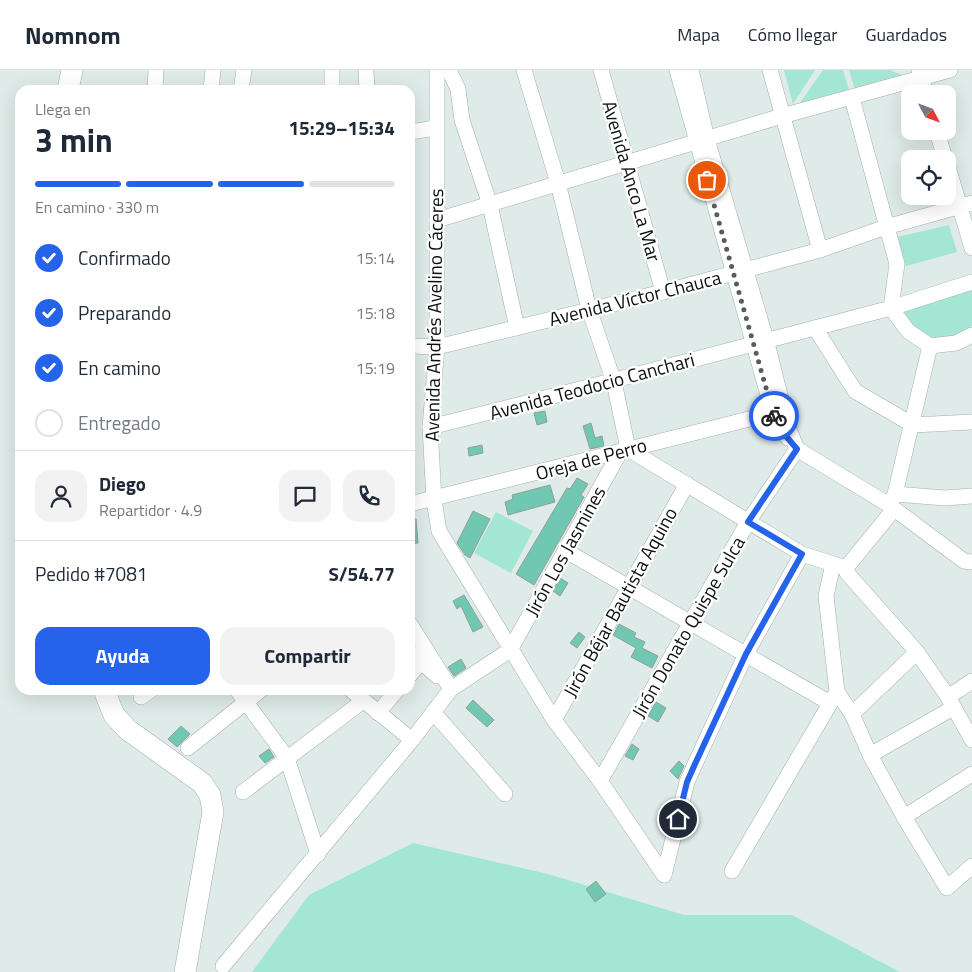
<!DOCTYPE html>
<html lang="es">
<head>
<meta charset="utf-8">
<style>
	:root { --surface:#fff; --page:#f2f2f3; --text:#1f2937; --muted:#747a83; --line:#e0e1e3; --accent:#2563eb }
	body { margin:0; font-family:"Titillium Web",sans-serif; background:var(--page); color:var(--text); height:100vh; display:flex; flex-direction:column; font-size:19px; white-space:nowrap }
	* { box-sizing:border-box; margin:0 }
	p { font-size:16px; color:var(--muted) }
	.icon { flex:none; width:28px; height:28px; fill:none; stroke:currentColor; stroke-width:2; stroke-linecap:round; stroke-linejoin:round }
	.map { position:relative; flex:1; overflow:hidden }
	.side { position:absolute; left:15px; top:15px; width:400px; height:610px; display:flex; flex-direction:column; background:var(--surface); border-radius:15px; box-shadow:0 5px 20px #0002 }
	.side>* { flex:none }
	.needle { width:32px; rotate:131deg }
	.tools { position:absolute; left:901px; top:15px; display:grid; gap:10px }
	.tools a { display:grid; place-items:center; width:55px; height:55px; border-radius:10px; background:var(--surface); box-shadow:0 5px 20px #0002; font-size:25px }
	.pin { position:absolute; display:grid; place-items:center; width:42px; height:42px; color:#fff; margin:-21px; border:2px solid #fff; border-radius:50%; box-shadow:0 1px 5px #0007 }
	.courier { position:absolute; display:grid; place-items:center; width:50px; height:50px; margin:-25px; border:4px solid #2563eb; border-radius:50%; background:#fff; color:#222; box-shadow:0 1px 6px #0007 }
	.head em { font-style:normal; font-weight:700 }
	.head div { display:flex; flex-direction:column-reverse }
	.head { display:flex; align-items:center; justify-content:space-between; height:85px; padding:0 20px }
	h1 { font-size:32px; font-weight:700; line-height:38px }
	.bar { display:grid; grid-template-columns:repeat(4,1fr); gap:8px 5px; align-content:center; height:60px; padding:0 20px }
	.bar i { height:6px; border-radius:4px; background:var(--line) }
	.bar .selected { background:var(--accent) }
	.bar p { grid-column:span 4 }
	.line { display:flex; align-items:center; gap:12px; padding:0 20px; border-top:1px solid var(--line) }
	.line div { flex:1 }
	.round { display:grid; place-items:center; flex:none; width:52px; height:52px; border-radius:15px; background:var(--page) }
	ol { padding:0 20px; list-style:none }
	li { display:flex; align-items:center; gap:15px; height:55px }
	li p { margin-inline-start:auto }
	li .icon { padding:5px; border-radius:50%; background:var(--accent); color:#fff; stroke-width:4 }
	li:last-child { color:var(--muted) }
	li i { width:28px; height:28px; border:2px solid var(--line); border-radius:50% }
	.button { display:flex; gap:10px; margin-top:auto; padding:10px 20px }
	.button a { flex:1; height:58px; border-radius:15px; background:var(--accent); color:#fff; font-size:20px; font-weight:700; line-height:58px; text-align:center }
	.button a+a { background:var(--page); color:var(--text) }
	header { display:flex; align-items:center; gap:30px; box-sizing:border-box; height:70px; padding:0 25px; background:var(--surface); border-bottom:1px solid var(--line) }
	header strong { font-size:24px }
	nav { display:flex; gap:28px; margin-inline-start:auto; font-size:18px }
	.map>svg:first-child { display:block }
	.green { fill:#a4e6d4 }
	.building { fill:#70c7b2; stroke:#939f9b }
	.lines { fill:none; stroke-linecap:round; stroke-linejoin:round }
	.minor-casing { stroke:#a4afac; stroke-width:16 }
	.highway-casing { stroke:#a4afac; stroke-width:22 }
	.minor { stroke:#fff; stroke-width:15 }
	.highway { stroke:#fff; stroke-width:21 }
	.done { stroke:#565d5b; stroke-width:5; stroke-dasharray:0 9 }
	.route { stroke:#2563eb; stroke-width:6 }
	.labels { text-anchor:middle; stroke-width:4.5; stroke-linejoin:round; paint-order:stroke }
	.street-label { font-size:19px; fill:#0c100f; stroke:#fff }
</style>
</head>
<body>
<header>
<strong>Nomnom</strong>
<nav><a>Mapa</a><a>Cómo llegar</a><a>Guardados</a></nav>
</header>
<div class="map">
<svg width="972" height="902" viewBox="0 0 972 902">
	<rect width="100%" height="100%" fill="#dfebe8"/>
	<g class="green">
		<polygon points="784,0 815,0 793,34"/>
		<polygon points="823,0 843,0 850,23 797,37"/>
		<polygon points="849,0 890,0 906,7 855,20"/>
		<polygon points="949,155 957,182 906,196 897,167"/>
		<path d="M972,215V256C958,268 932,276 916,261C910,254 904,246 899,238Z"/>
		<polygon points="496,442 533,461 511,503 474,483"/>
		<polygon points="413,773 548,804 684,845 792,845 900,902 252,902 309,825"/>
	</g>
	<g class="building">
		<polygon points="545,341 547,352 537,355 534,343"/>
		<polygon points="591,353 595,368 602,366 604,376 590,379 583,356"/>
		<polygon points="482,375 483,383 469,386 468,378"/>
		<polygon points="577,408 588,414 581,425 584,427 534,515 516,504 567,418 570,419"/>
		<polygon points="550,415 555,432 508,445 505,432 513,429 512,425"/>
		<polygon points="473,441 490,449 470,488 465,485 457,473"/>
		<polygon points="416,449 418,473 410,474 410,450"/>
		<polygon points="560,508 568,513 560,526 553,521"/>
		<polygon points="464,525 483,557 473,562 461,536 457,539 453,531"/>
		<polygon points="619,554 636,563 634,567 645,572 642,578 658,586 652,598 631,587 636,578 613,565"/>
		<polygon points="579,562 585,567 577,578 570,573"/>
		<polygon points="461,589 466,598 454,606 448,597"/>
		<polygon points="473,630 494,650 487,657 466,638"/>
		<polygon points="656,632 666,638 658,652 648,646"/>
		<polygon points="181,656 190,664 177,677 168,669"/>
		<polygon points="632,674 639,679 633,690 625,686"/>
		<polygon points="269,679 274,687 265,693 259,686"/>
		<polygon points="679,691 684,696 678,709 670,701"/>
		<polygon points="596,811 606,824 595,832 586,819"/>
	</g>
	<g class="lines">
		<defs>
			<g id="minor">
				<polyline points="366,0 367,20"/>
				<polyline points="437,0 437,277 430,357 434,430 439,461 554,650 600,711 664,805"/>
				<polyline points="449,0 458,19 462,50 490,135 517,258"/>
				<polyline points="524,0 558,113 589,239 614,312 628,379 802,484 846,498"/>
				<polyline points="601,0 663,222"/>
				<polyline points="677,0 773,343 779,358 788,368"/>
				<polyline points="691,0 707,69 766,269 788,357 797,379 889,435 964,491 972,492"/>
				<polyline points="770,0 820,180"/>
				<polyline points="919,0 926,24"/>
				<polyline points="155,20 156,0"/>
				<polyline points="211,20 213,0"/>
				<polyline points="241,20 244,0"/>
				<polyline points="332,20 332,0"/>
				<polyline points="937,61 945,89"/>
				<polyline points="410,62 436,58"/>
				<polyline points="948,97 972,178"/>
				<polyline points="437,150 782,46 950,0"/>
				<polyline points="972,212 891,238 908,261 930,276 956,273 972,265"/>
				<polyline points="815,258 855,321 913,355 972,352"/>
				<polyline points="410,276 437,277 663,222 820,180 886,157 972,133"/>
				<path d="M430,357C584,319 738,278 891,238L897,194L852,28"/>
				<polyline points="895,424 945,428 972,426"/>
				<polyline points="410,434 773,343"/>
				<polyline points="889,435 895,424 930,276"/>
				<polyline points="566,481 830,633"/>
				<polyline points="833,494 826,526 837,622 852,644 870,685 904,747 947,818 972,796"/>
				<polyline points="846,498 847,503 917,582 948,627 972,670"/>
				<polyline points="846,498 894,439"/>
				<polyline points="410,554 451,619"/>
				<polyline points="410,582 437,606"/>
				<polyline points="410,605 421,592"/>
				<polyline points="237,620 287,688 318,784"/>
				<polyline points="351,620 412,670"/>
				<polyline points="141,627 151,620"/>
				<polyline points="948,627 972,611"/>
				<polyline points="433,642 505,724"/>
				<polyline points="378,643 397,620"/>
				<polyline points="852,644 917,582"/>
				<polyline points="554,650 687,414"/>
				<polyline points="188,678 261,620"/>
				<polyline points="870,685 953,638"/>
				<polyline points="600,711 748,452 797,379"/>
				<polyline points="243,722 363,631"/>
				<polyline points="904,747 972,704"/>
				<polyline points="732,801 835,625"/>
				<polyline points="664,805 687,712 695,694 746,584 802,484"/>
				<polyline points="223,896 412,670 451,619 510,580 620,382"/>
			</g>
			<g id="highway">
				<polyline points="68,20 72,0"/>
				<polyline points="104,620 114,645 128,660 202,713 210,725 213,742 185,902"/>
			</g>
		</defs>
		<use href="#minor" class="minor-casing"/>
		<use href="#highway" class="highway-casing"/>
		<use href="#minor" class="minor"/>
		<use href="#highway" class="highway"/>
	</g>
	<g class="lines">
		<polyline class="done" points="707,110 774,346"/>
		<polyline class="route" points="678,749 687,712 695,694 746,584 802,484 748,452 797,379 779,358 774,346"/>
	</g>
	<g class="labels">
		<g class="street-label">
			<text transform="translate(632 111) rotate(74)" y="7">Avenida Anco La Mar</text>
			<text transform="translate(635 228) rotate(-14)" y="7">Avenida Víctor Chauca</text>
			<text transform="translate(434 245) rotate(-89)" y="7">Avenida Andrés Avelino Cáceres</text>
			<text transform="translate(592 316) rotate(-15)" y="7">Avenida Teodocio Canchari</text>
			<text transform="translate(591 389) rotate(-15)" y="7">Oreja de Perro</text>
			<text transform="translate(565 481) rotate(-61)" y="7">Jirón Los Jasmines</text>
			<text transform="translate(620 532) rotate(-61)" y="7">Jirón Béjar Bautista Aquino</text>
			<text transform="translate(688 557) rotate(-60)" y="7">Jirón Donato Quispe Sulca</text>
		</g>
	</g>
</svg>
<div class="tools">
<a><svg class="needle" viewBox="-14 -14 28 28"><path d="M0-13l5 13h-10z" fill="#e53935"/><path d="M0 13l5-13h-10z" fill="#747a83"/></svg></a>
<a><svg class="icon" aria-label="locate" viewBox="0 0 24 24"><circle cx="12" cy="12" r="6"/><path d="M12 2v4M12 18v4M2 12h4M18 12h4"/></svg></a>
</div>
<div class="pin" style="left:707px;top:110px;background:#ea580c"><svg class="icon" aria-label="bag" viewBox="0 0 24 24"><path d="M5 8h14l-1 12H6zM9 8a3 3 0 0 1 6 0"/></svg></div>
<div class="pin" style="left:678px;top:749px;background:#1f2937"><svg class="icon" aria-label="home" viewBox="0 0 24 24"><path d="M3 11l9-7 9 7M6 9v11h12V9"/></svg></div>
<div class="courier" style="left:774px;top:346px"><svg class="icon" aria-label="bike" viewBox="0 0 24 24"><circle cx="6" cy="16" r="4"/><circle cx="18" cy="16" r="4"/><path d="M6 16l4-8h5l3 8M10 8l3 8H6M13 5h3"/></svg></div>
<section class="side">
<div class="head"><div><h1>3 min</h1><p>Llega en</p></div><em>15:29–15:34</em></div>
<div class="bar"><i class="selected"></i><i class="selected"></i><i class="selected"></i><i></i><p>En camino · 330 m</p></div>
<ol>
<li><svg class="icon" aria-label="check" viewBox="0 0 24 24"><path d="M5 12l5 5 9-10"/></svg>Confirmado<p>15:14</p></li>
<li><svg class="icon" aria-label="check" viewBox="0 0 24 24"><path d="M5 12l5 5 9-10"/></svg>Preparando<p>15:18</p></li>
<li><svg class="icon" aria-label="check" viewBox="0 0 24 24"><path d="M5 12l5 5 9-10"/></svg>En camino<p>15:19</p></li>
<li><i></i>Entregado</li>
</ol>
<div class="line" style="height:90px"><a class="round"><svg class="icon" aria-label="person" viewBox="0 0 24 24"><circle cx="12" cy="8" r="4"/><path d="M4 21q1-7 8-7t8 7"/></svg></a><div><b>Diego</b><p>Repartidor · 4.9</p></div><a class="round"><svg class="icon" aria-label="chat" viewBox="0 0 24 24"><path d="M4 5h16v11H9l-5 4z"/></svg></a><a class="round"><svg class="icon" aria-label="phone" viewBox="0 0 24 24"><path d="M5 4h4l2 5-3 2q2 4 5 5l2-3 5 2v4C11 20 4 13 5 4z"/></svg></a></div>
<div class="line" style="height:65px"><div>Pedido #7081</div><b>S/54.77</b></div>
<div class="button"><a>Ayuda</a><a>Compartir</a></div>
</section>
</div>
</body>
</html>
